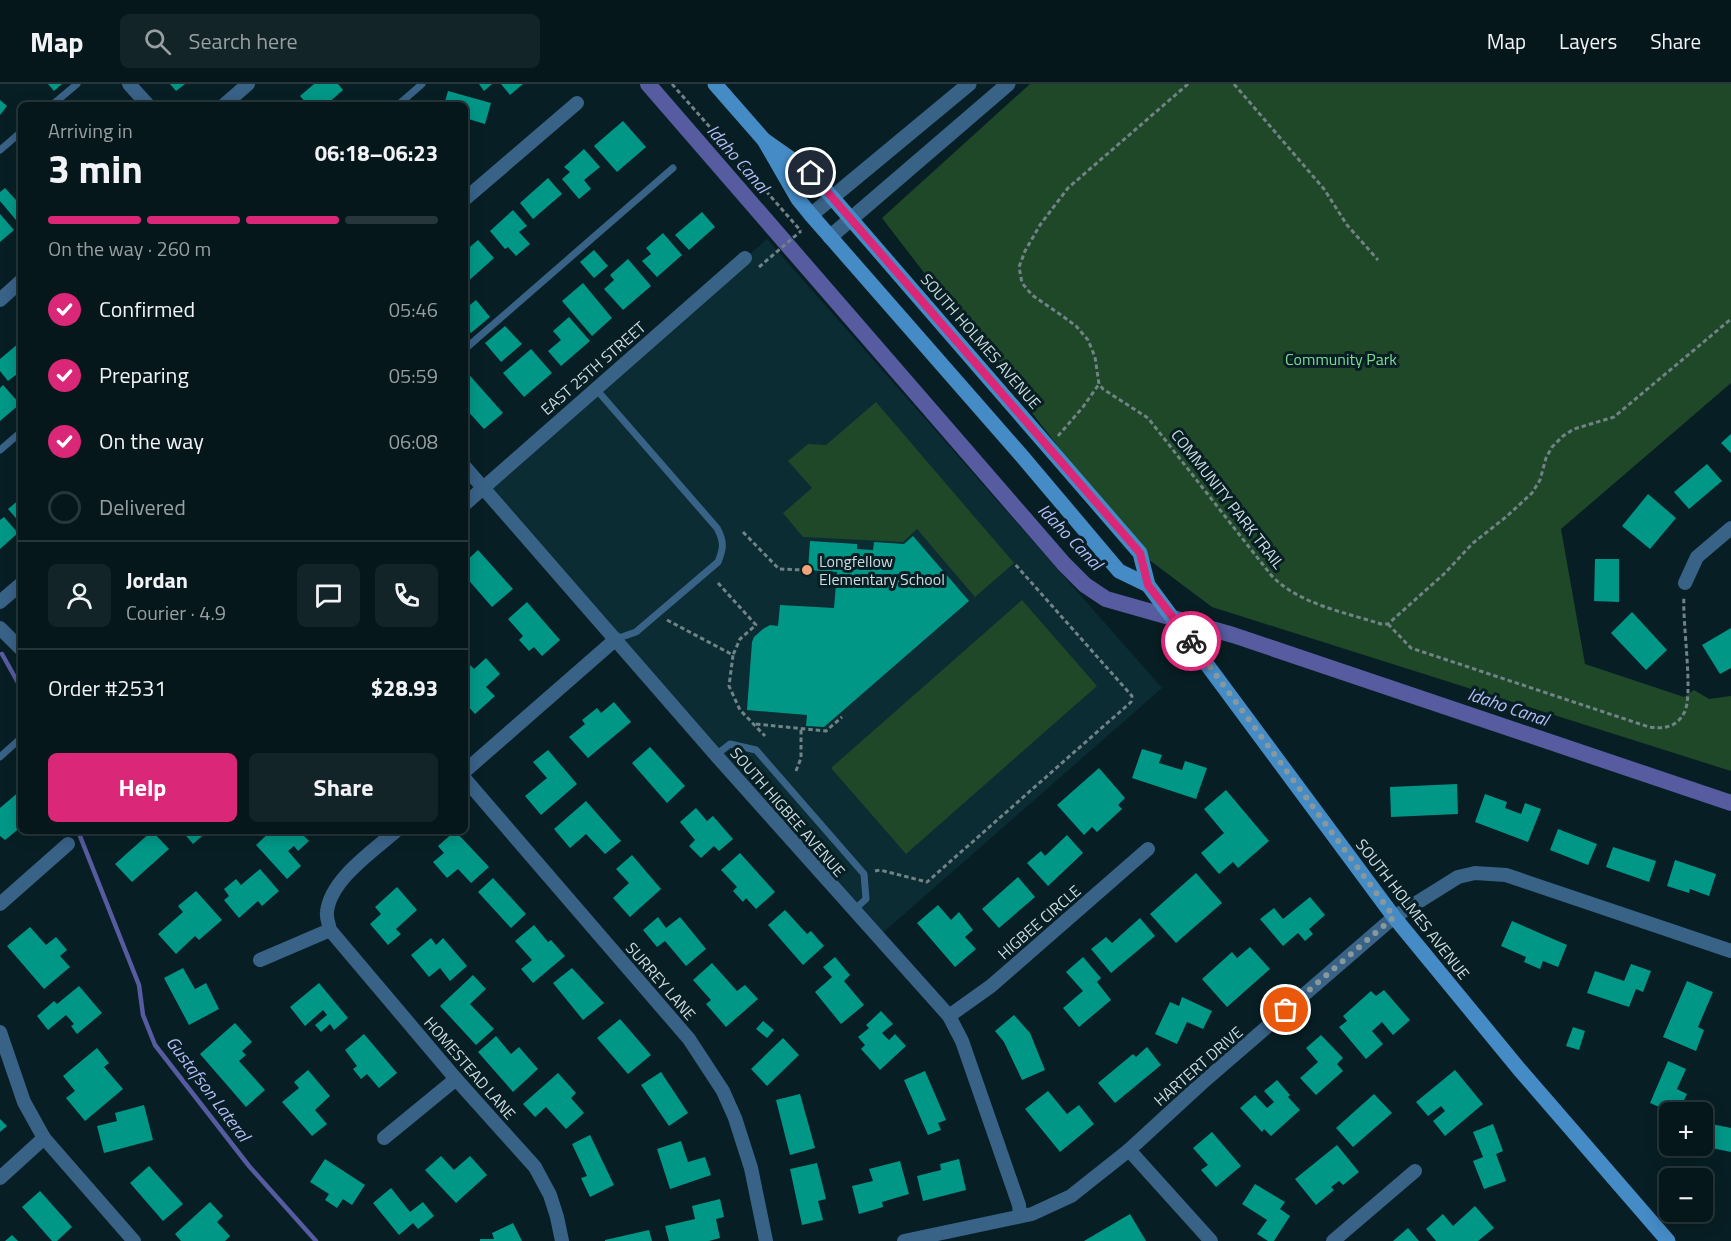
<!DOCTYPE html>
<html lang="en">
<head>
<meta charset="utf-8">
<style>
	:root { --surface:#05171b; --page:#132428; --text:#f1f3f6; --muted:#979fa3; --line:#26363a; --accent:#db2777 }
	body { margin:0; font-family:"Titillium Web",sans-serif; background:var(--page); color:var(--text); height:100vh; display:flex; flex-direction:column; font-size:22px; white-space:nowrap }
	* { box-sizing:border-box; margin:0 }
	p { font-size:20px; color:var(--muted) }
	.icon { flex:none; width:33px; height:33px; fill:none; stroke:currentColor; stroke-width:2; stroke-linecap:round; stroke-linejoin:round }
	.map { position:relative; flex:1; overflow:hidden }
	.sheet { position:absolute; left:18px; top:18px; width:450px; height:732px; display:flex; flex-direction:column; background:var(--surface); border-radius:9px; box-shadow:0 3px 15px #0003,0 0 0 2px var(--line) }
	.sheet>* { flex:none }
	.tools { position:absolute; left:1659px; top:1018px; display:grid; gap:12px }
	.tools a { display:grid; place-items:center; width:54px; height:54px; border-radius:9px; background:var(--surface); box-shadow:0 3px 15px #0003,0 0 0 2px var(--line); font-size:30px }
	.pin { position:absolute; display:grid; place-items:center; width:51px; height:51px; color:#fff; margin:-26px; border:3px solid #fff; border-radius:50%; box-shadow:0 2px 6px #0007 }
	.courier { position:absolute; display:grid; place-items:center; width:60px; height:60px; margin:-30px; border:4px solid #db2777; border-radius:50%; background:#fff; color:#222; box-shadow:0 2px 8px #0007 }
	.headline em { font-style:normal; font-weight:700 }
	.headline div { display:flex; flex-direction:column-reverse }
	.headline { display:flex; align-items:center; justify-content:space-between; height:102px; padding:0 30px }
	h1 { font-size:39px; font-weight:700; line-height:45px }
	.bar { display:grid; grid-template-columns:repeat(4,1fr); gap:9px 6px; align-content:center; height:72px; padding:0 30px }
	.bar i { height:8px; border-radius:4px; background:var(--line) }
	.bar .on { background:var(--accent) }
	.bar p { grid-column:span 4 }
	.line { display:flex; align-items:center; gap:15px; padding:0 30px; border-top:2px solid var(--line) }
	.line div { flex:1 }
	.round { display:grid; place-items:center; flex:none; width:63px; height:63px; border-radius:9px; background:var(--page) }
	ol { padding:0 30px; list-style:none }
	li { display:flex; align-items:center; gap:18px; height:66px }
	li p { margin-inline-start:auto }
	li .icon { padding:6px; border-radius:50%; background:var(--accent); color:#fff; stroke-width:4 }
	li:last-child { color:var(--muted) }
	li i { width:33px; height:33px; border:3px solid var(--line); border-radius:50% }
	.cta { display:flex; gap:12px; margin-top:auto; padding:12px 30px }
	.cta a { flex:1; height:69px; border-radius:9px; background:var(--accent); color:#fff; font-size:24px; font-weight:700; line-height:69px; text-align:center }
	.cta a+a { background:var(--page); color:var(--text) }
	header { display:flex; align-items:center; gap:36px; box-sizing:border-box; height:84px; padding:0 30px; background:var(--surface); border-bottom:2px solid var(--line) }
	header strong { font-size:28px }
	nav { display:flex; gap:33px; margin-inline-start:auto; font-size:21px }
	.search { width:420px; height:54px; background:var(--page); display:flex; align-items:center; gap:15px; box-sizing:border-box; padding:0 21px; border-radius:9px; color:var(--muted); font-size:22px }
	.map>svg:first-child { display:block }
	.built { fill:#0a2c32 }
	.green { fill:#1f4828 }
	.lines { fill:none; stroke-linecap:round; stroke-linejoin:round }
	.stream { stroke:#575ba0; stroke-width:4.5 }
	.canal { stroke:#575ba0; stroke-width:16 }
	.building { fill:#019787 }
	.path { stroke:#708387; stroke-width:3; stroke-dasharray:4.5 3; stroke-linecap:butt }
	.service { stroke:#396287; stroke-width:7 }
	.minor { stroke:#396287; stroke-width:14 }
	.tertiary { stroke:#396287; stroke-width:15 }
	.secondary { stroke:#458bc6; stroke-width:15 }
	.done { stroke:#88999d; stroke-width:6; stroke-dasharray:0 10.8 }
	.route { stroke:#db2777; stroke-width:8 }
	.poi-dot { fill:#efa376; stroke:#071f24; stroke-width:2 }
	.labels { text-anchor:middle; stroke-width:6; stroke-linejoin:round; paint-order:stroke }
	.street-label { font-size:16px; fill:#cddbde; stroke:#071f24 }
	.park-label { font-size:16px; fill:#7edc91; stroke:#071f24 }
	.poi-label { font-size:16px; fill:#cddbde; stroke:#071f24; text-anchor:start }
	.water-label { font-size:18px; font-style:italic; fill:#b5bcf7; stroke:#071f24 }
</style>
</head>
<body>
<header>
<strong>Map</strong>
<div class="search"><svg class="icon" aria-label="search" viewBox="0 0 24 24"><circle cx="10" cy="10" r="6"/><path d="M15 15l6 6"/></svg>Search here</div>
<nav><a>Map</a><a>Layers</a><a>Share</a></nav>
</header>
<div class="map">
<svg width="1731" height="1157" viewBox="0 0 1731 1157">
	<rect width="100%" height="100%" fill="#071f24"/>
	<polygon class="built" points="767,155 1162,604 878,853 483,404"/>
	<g class="green">
		<polygon points="1030,0 1731,0 1731,299 1561,445 1585,580 1684,613 1694,606 1709,615 1731,612 1731,687 1212,523 1140,469 882,134"/>
		<polygon points="876,318 1014,479 975,513 917,445 903,458 803,453 783,429 812,404 788,377 808,360 826,361"/>
		<polygon points="1022,516 1097,602 906,770 831,684"/>
	</g>
	<g class="lines">
		<g class="stream">
			<polyline points="2,570 21,604"/>
			<polyline points="78,747 139,901 143,931 155,961 249,1082 316,1157"/>
		</g>
		<polyline class="canal" points="648,0 1064,480 1085,501 1106,515 1233,551 1731,719"/>
	</g>
	<g class="building">
		<polygon points="48,0 62,0 54,7"/>
		<polygon points="170,0 185,0 176,7"/>
		<polygon points="314,0 338,0 343,6 326,21 308,21 300,12"/>
		<polygon points="479,0 492,0 484,7"/>
		<polygon points="501,0 523,0 510,11"/>
		<polygon points="448,7 491,19 485,40 465,34 465,21 444,21"/>
		<polygon points="0,16 7,22 0,31"/>
		<polygon points="623,37 646,63 617,88 594,62"/>
		<polygon points="584,65 600,83 584,96 591,105 579,115 562,95 570,88 564,83"/>
		<polygon points="548,94 562,110 533,135 520,119"/>
		<polygon points="5,104 16,116 21,111 21,142 0,117 0,108"/>
		<polygon points="513,126 527,142 519,148 530,160 516,172 508,163 505,165 490,147"/>
		<polygon points="702,128 715,143 689,166 675,151"/>
		<polygon points="0,130 14,146 0,158"/>
		<polygon points="663,149 682,171 657,193 642,177 651,170 646,164"/>
		<polygon points="478,156 494,174 465,200 465,167"/>
		<polygon points="594,166 608,182 594,194 580,178"/>
		<polygon points="628,175 651,202 623,226 604,205 614,196 610,191"/>
		<polygon points="583,199 612,234 592,252 562,217"/>
		<polygon points="476,216 490,233 471,249 465,242 465,225"/>
		<polygon points="569,233 590,257 561,282 548,267 561,256 553,247"/>
		<polygon points="505,242 522,260 501,278 485,259"/>
		<polygon points="19,259 21,262 21,287 8,297 0,287 0,275"/>
		<polygon points="531,265 552,289 524,313 503,289"/>
		<polygon points="465,286 503,329 484,345 465,324"/>
		<polygon points="3,301 20,320 0,337 0,304"/>
		<polygon points="1731,350 1731,369 1721,359"/>
		<polygon points="1707,380 1722,397 1689,425 1674,408"/>
		<polygon points="1648,410 1676,434 1650,465 1622,442"/>
		<polygon points="21,414 21,440 8,425"/>
		<polygon points="4,433 18,449 0,465 0,436"/>
		<polygon points="913,452 969,517 824,643 806,642 807,631 747,626 752,558 754,553 763,545 770,541 778,542 780,521 834,524 837,488 808,486 810,457 857,460 857,465 873,466 874,458 904,460"/>
		<polygon points="478,466 513,505 492,523 465,492 465,478"/>
		<polygon points="1595,475 1619,475 1619,518 1594,517"/>
		<polygon points="527,518 560,556 542,572 534,563 529,567 519,556 523,552 508,535"/>
		<polygon points="1632,528 1667,566 1646,586 1611,549"/>
		<polygon points="1731,544 1731,584 1720,590 1702,561"/>
		<polygon points="486,574 500,590 486,603 495,612 475,630 465,619 465,582 468,579 474,585"/>
		<polygon points="614,618 631,638 588,674 569,653 585,640 582,636 597,624 601,629"/>
		<polygon points="650,663 685,702 667,719 632,679"/>
		<polygon points="1142,665 1162,671 1159,679 1182,686 1185,677 1207,684 1196,715 1132,694"/>
		<polygon points="548,666 577,700 541,731 525,712 547,694 533,678"/>
		<polygon points="1099,684 1125,714 1118,721 1122,725 1097,748 1092,743 1084,751 1057,721"/>
		<polygon points="1457,700 1458,730 1391,733 1390,703"/>
		<polygon points="21,706 21,743 5,756 0,752 0,724"/>
		<polygon points="1226,706 1269,757 1238,784 1233,778 1219,790 1201,769 1224,749 1204,725"/>
		<polygon points="1485,710 1507,718 1505,724 1521,730 1525,719 1541,725 1528,758 1475,738"/>
		<polygon points="586,717 621,757 605,770 586,750 570,764 554,745"/>
		<polygon points="696,724 707,737 713,732 733,755 719,767 714,762 701,774 689,762 695,756 680,738"/>
		<polygon points="1558,745 1597,760 1588,781 1550,766"/>
		<polygon points="152,747 169,765 132,798 115,780"/>
		<polygon points="182,747 208,747 193,760"/>
		<polygon points="271,747 303,747 301,749 309,757 298,767 294,762 288,767 301,782 287,795 256,761"/>
		<polygon points="455,747 489,783 471,799 458,785 447,794 433,778 444,769 438,762"/>
		<polygon points="1067,751 1083,769 1048,802 1027,779 1041,767 1045,772"/>
		<polygon points="1613,763 1656,777 1649,798 1606,783"/>
		<polygon points="740,769 775,808 756,825 746,814 743,818 733,807 737,803 721,786"/>
		<polygon points="632,771 661,805 630,833 613,814 629,799 616,785"/>
		<polygon points="1675,776 1716,790 1709,812 1690,805 1689,809 1667,802"/>
		<polygon points="260,785 279,807 262,822 258,817 239,834 224,816 229,812 224,805 236,795 241,801"/>
		<polygon points="1196,789 1222,819 1176,859 1150,830"/>
		<polygon points="1018,793 1035,813 999,844 982,825"/>
		<polygon points="493,794 526,830 511,844 478,808"/>
		<polygon points="397,803 417,826 396,845 401,850 388,861 370,840 381,830 375,823"/>
		<polygon points="196,807 222,836 199,856 195,852 176,870 158,850 183,828 178,822"/>
		<polygon points="1310,813 1325,831 1309,845 1313,850 1305,857 1298,849 1283,862 1260,835 1274,824 1283,835"/>
		<polygon points="938,821 951,836 959,828 973,846 965,853 976,865 955,883 917,839"/>
		<polygon points="785,826 807,850 811,847 824,862 803,881 768,841"/>
		<polygon points="658,833 666,844 680,833 706,865 686,882 665,857 657,863 643,846"/>
		<polygon points="1140,834 1155,852 1111,889 1091,865 1106,853 1112,859"/>
		<polygon points="1512,837 1567,861 1558,883 1543,877 1540,885 1524,878 1526,873 1501,862"/>
		<polygon points="534,841 548,858 551,856 565,872 533,899 521,885 532,876 515,857"/>
		<polygon points="30,843 46,861 56,853 67,866 60,872 70,883 44,905 7,862"/>
		<polygon points="431,854 436,861 443,854 467,882 450,897 440,884 429,893 411,871"/>
		<polygon points="1250,863 1270,885 1227,923 1202,895 1232,868 1237,874"/>
		<polygon points="835,873 850,891 844,897 864,921 841,940 815,908 832,893 823,883"/>
		<polygon points="1083,873 1101,894 1097,898 1111,916 1079,943 1063,924 1083,907 1066,888"/>
		<polygon points="712,879 737,907 745,901 758,915 726,943 706,920 711,916 693,896"/>
		<polygon points="1631,880 1651,887 1643,908 1636,905 1629,923 1587,909 1595,887 1624,897"/>
		<polygon points="183,884 195,905 206,899 219,925 189,941 164,894"/>
		<polygon points="572,884 604,919 583,936 553,899"/>
		<polygon points="473,891 486,905 470,920 494,945 476,961 440,922"/>
		<polygon points="1687,897 1713,908 1698,943 1704,946 1696,967 1663,953"/>
		<polygon points="319,899 348,934 334,946 330,940 321,948 315,941 327,931 323,926 305,942 290,923"/>
		<polygon points="79,902 102,929 77,950 71,942 74,940 66,931 48,946 37,932 54,917 57,920"/>
		<polygon points="1384,906 1410,936 1393,951 1382,938 1372,947 1383,960 1366,975 1339,943 1347,937 1343,932 1371,907 1376,912"/>
		<polygon points="1182,913 1212,927 1203,945 1187,938 1177,960 1155,950 1170,918 1179,922"/>
		<polygon points="881,927 893,940 882,949 889,956 895,950 906,962 880,986 861,965 865,961 858,953 869,944 866,941"/>
		<polygon points="1014,931 1030,949 1045,986 1022,996 1004,958 995,947"/>
		<polygon points="620,935 651,971 628,990 597,954"/>
		<polygon points="763,937 774,946 767,954 756,945"/>
		<polygon points="235,939 252,958 242,967 246,971 239,977 265,1006 246,1023 200,970"/>
		<polygon points="1573,943 1585,947 1579,966 1566,962"/>
		<polygon points="364,950 397,989 379,1004 367,990 361,995 353,985 357,982 345,966"/>
		<polygon points="1321,951 1343,974 1337,980 1343,987 1316,1011 1300,994 1318,978 1306,964"/>
		<polygon points="496,952 511,970 519,963 538,985 513,1008 478,968"/>
		<polygon points="783,954 799,971 767,1002 751,985"/>
		<polygon points="1147,963 1161,981 1115,1019 1098,999 1133,970 1136,973"/>
		<polygon points="97,964 109,979 104,983 123,1005 85,1037 66,1014 75,1007 63,992"/>
		<polygon points="1668,977 1686,985 1677,1005 1687,1010 1678,1029 1673,1029 1650,1019"/>
		<polygon points="308,986 330,1012 315,1026 327,1040 312,1052 282,1018 299,1004 294,998"/>
		<polygon points="1455,986 1483,1020 1445,1052 1433,1037 1445,1027 1441,1022 1428,1032 1416,1018"/>
		<polygon points="925,987 946,1036 938,1039 941,1046 928,1051 904,996"/>
		<polygon points="661,988 688,1029 669,1042 641,1001"/>
		<polygon points="558,989 576,1009 571,1014 584,1029 566,1045 546,1023 535,1033 523,1020"/>
		<polygon points="1277,996 1290,1011 1288,1013 1300,1026 1271,1052 1264,1045 1262,1048 1240,1024 1255,1011 1267,1024 1274,1018 1264,1007"/>
		<polygon points="1048,1007 1067,1030 1079,1021 1094,1040 1060,1068 1025,1025"/>
		<polygon points="800,1010 815,1064 790,1071 776,1016"/>
		<polygon points="1374,1010 1392,1029 1353,1063 1336,1044"/>
		<polygon points="144,1021 153,1056 104,1069 97,1042 117,1037 115,1029"/>
		<polygon points="0,1035 7,1042 0,1048"/>
		<polygon points="1702,1038 1731,1044 1731,1068 1702,1062"/>
		<polygon points="1493,1040 1503,1067 1496,1070 1506,1097 1484,1105 1473,1077 1483,1073 1473,1048"/>
		<polygon points="1212,1048 1241,1082 1216,1103 1201,1086 1208,1081 1193,1064"/>
		<polygon points="590,1051 614,1101 590,1113 581,1094 587,1092 572,1060"/>
		<polygon points="681,1057 688,1078 705,1073 711,1091 670,1105 657,1065"/>
		<polygon points="1337,1061 1359,1088 1343,1101 1339,1097 1331,1103 1334,1106 1316,1121 1295,1095"/>
		<polygon points="441,1072 454,1086 470,1072 487,1091 456,1119 425,1086"/>
		<polygon points="325,1075 365,1101 352,1121 343,1115 337,1124 325,1116 329,1110 310,1098"/>
		<polygon points="959,1075 966,1106 923,1117 917,1092 941,1086 940,1080"/>
		<polygon points="900,1077 909,1110 882,1118 883,1123 859,1130 852,1102 873,1097 869,1085"/>
		<polygon points="817,1079 826,1115 818,1117 823,1136 802,1141 790,1085"/>
		<polygon points="149,1082 183,1120 163,1137 130,1099"/>
		<polygon points="1255,1100 1285,1118 1280,1125 1290,1132 1274,1157 1268,1157 1257,1150 1267,1136 1242,1120"/>
		<polygon points="391,1104 410,1128 423,1118 434,1132 418,1145 413,1139 399,1151 373,1119"/>
		<polygon points="40,1107 72,1143 57,1157 52,1157 22,1123"/>
		<polygon points="720,1115 724,1133 716,1135 720,1154 709,1157 669,1157 665,1142 695,1135 692,1122"/>
		<polygon points="210,1118 223,1132 217,1138 230,1152 225,1157 181,1157 175,1150"/>
		<polygon points="1475,1122 1494,1144 1478,1157 1436,1157 1426,1145 1443,1130 1453,1142"/>
		<polygon points="1130,1130 1146,1157 1084,1157"/>
		<polygon points="513,1139 522,1157 480,1157 480,1155 494,1155 492,1149"/>
		<polygon points="1408,1144 1419,1157 1393,1157"/>
		<polygon points="649,1146 652,1157 605,1157 605,1156"/>
		<polygon points="12,1151 18,1157 5,1157"/>
	</g>
	<g class="lines">
		<g class="path">
			<polyline points="672,0 801,147"/>
			<path d="M1188,0L1068,104L1040,141L1025,167L1019,183L1022,199L1032,211L1061,231L1076,242L1088,256L1095,273L1099,300L1103,305L1148,334L1271,491C1298,520 1344,528 1381,540H1388L1444,490L1473,459L1506,433L1532,409L1540,396L1546,374L1552,363L1563,352L1574,345L1614,333L1731,235"/>
			<polyline points="1234,0 1324,105 1347,141 1378,176"/>
			<polyline points="759,183 801,147"/>
			<polyline points="1058,352 1083,323 1099,300"/>
			<polyline points="743,448 779,485 803,486"/>
			<polyline points="718,499 756,541 740,555 733,571"/>
			<polyline points="667,536 733,571 729,602 740,626 765,652"/>
			<path d="M1388,540L1411,564L1649,643C1663,645 1676,644 1684,629C1694,613 1682,538 1684,513"/>
			<polyline points="756,640 826,647 842,633"/>
			<polyline points="796,687 801,674 801,644"/>
			<polyline points="875,787 880,786 927,798 1131,618 1132,612 1014,479"/>
		</g>
		<g class="service">
			<polyline points="52,21 77,0"/>
			<polyline points="398,21 422,0"/>
			<polyline points="0,66 21,48"/>
			<polyline points="465,265 673,84"/>
			<path d="M596,305L717,444C724,457 724,464 718,478L636,548L616,555"/>
			<polyline points="0,366 21,348"/>
			<polyline points="716,671 730,660 756,666 864,790 866,815 853,827"/>
			<polyline points="0,673 21,654"/>
		</g>
		<g class="minor">
			<polyline points="129,0 148,21"/>
			<polyline points="224,21 248,0"/>
			<polyline points="465,115 577,19"/>
			<polyline points="0,216 21,197"/>
			<polyline points="465,383 714,669 949,932 962,957 1019,1121 1020,1131"/>
			<polyline points="465,420 745,174"/>
			<polyline points="1685,499 1697,473 1731,444"/>
			<polyline points="0,518 21,500"/>
			<polyline points="0,544 21,565"/>
			<polyline points="465,687 616,555"/>
			<polyline points="465,695 689,955 723,1007 735,1034 751,1084 766,1157"/>
			<path d="M396,747C373,767 330,796 327,828C326,834 329,840 330,846L456,995L535,1083L550,1111L557,1133L562,1157"/>
			<polyline points="0,820 68,760"/>
			<polyline points="260,876 330,846"/>
			<polyline points="949,932 991,902 1148,765"/>
			<polyline points="0,948 24,1018 44,1054 134,1157"/>
			<polyline points="384,1054 456,995"/>
			<polyline points="1129,1066 1211,1157"/>
			<polyline points="0,1094 44,1054"/>
			<polyline points="904,1157 1032,1130 1071,1112 1129,1066 1202,999 1394,833 1458,793 1475,789 1506,791 1731,867"/>
			<polyline points="1333,1157 1415,1087"/>
		</g>
		<g class="tertiary">
			<polyline points="811,131 969,0"/>
			<polyline points="830,153 1008,0"/>
		</g>
		<g class="secondary">
			<polyline points="715,0 764,56 798,115 811,131 1021,371 1119,487 1148,501"/>
			<polyline points="764,56 811,89 1140,469 1148,501 1394,833 1519,985 1668,1157"/>
		</g>
	</g>
	<g class="lines">
		<polyline class="done" points="1191,557 1394,833 1286,926"/>
		<polyline class="route" points="811,89 1140,469 1148,501 1191,557"/>
	</g>
	<circle class="poi-dot" cx="807" cy="486" r="6"/>
	<g class="labels">
		<g class="street-label">
			<text transform="translate(981 257) rotate(49)" y="6">SOUTH HOLMES AVENUE</text>
			<text transform="translate(593 284) rotate(-41)" y="6">EAST 25TH STREET</text>
			<text transform="translate(1228 415) rotate(52)" y="6">COMMUNITY PARK TRAIL</text>
			<text transform="translate(788 728) rotate(49)" y="6">SOUTH HIGBEE AVENUE</text>
			<text transform="translate(1413 825) rotate(52)" y="6">SOUTH HOLMES AVENUE</text>
			<text transform="translate(1039 838) rotate(-41)" y="6">HIGBEE CIRCLE</text>
			<text transform="translate(661 897) rotate(49)" y="6">SURREY LANE</text>
			<text transform="translate(1198 982) rotate(-41)" y="6">HARTERT DRIVE</text>
			<text transform="translate(470 984) rotate(49)" y="6">HOMESTEAD LANE</text>
		</g>
		<g class="park-label">
			<text x="1341" y="281">Community Park</text>
		</g>
		<g class="poi-label">
			<text x="819" y="483">Longfellow<tspan x="819" dy="18">Elementary School</tspan></text>
		</g>
		<g class="water-label">
			<text transform="translate(738 75) rotate(49)" y="6">Idaho Canal</text>
			<text transform="translate(1070 453) rotate(46)" y="6">Idaho Canal</text>
			<text transform="translate(1508 623) rotate(19)" y="6">Idaho Canal</text>
			<text transform="translate(208 1005) rotate(53)" y="6">Gustafson Lateral</text>
		</g>
	</g>
</svg>
<div class="tools">
<a>+</a>
<a>−</a>
</div>
<div class="pin" style="left:1286px;top:926px;background:#ea580c"><svg class="icon" aria-label="bag" viewBox="0 0 24 24"><path d="M5 8h14l-1 12H6zM9 8a3 3 0 0 1 6 0"/></svg></div>
<div class="pin" style="left:811px;top:89px;background:#1f2937"><svg class="icon" aria-label="home" viewBox="0 0 24 24"><path d="M3 11l9-7 9 7M6 9v11h12V9"/></svg></div>
<div class="courier" style="left:1191px;top:557px"><svg class="icon" aria-label="bike" viewBox="0 0 24 24"><circle cx="6" cy="16" r="4"/><circle cx="18" cy="16" r="4"/><path d="M6 16l4-8h5l3 8M10 8l3 8H6M13 5h3"/></svg></div>
<section class="sheet">
<div class="headline"><div><h1>3 min</h1><p>Arriving in</p></div><em>06:18–06:23</em></div>
<div class="bar"><i class="on"></i><i class="on"></i><i class="on"></i><i></i><p>On the way · 260 m</p></div>
<ol>
<li><svg class="icon" aria-label="check" viewBox="0 0 24 24"><path d="M5 12l5 5 9-10"/></svg>Confirmed<p>05:46</p></li>
<li><svg class="icon" aria-label="check" viewBox="0 0 24 24"><path d="M5 12l5 5 9-10"/></svg>Preparing<p>05:59</p></li>
<li><svg class="icon" aria-label="check" viewBox="0 0 24 24"><path d="M5 12l5 5 9-10"/></svg>On the way<p>06:08</p></li>
<li><i></i>Delivered</li>
</ol>
<div class="line" style="height:108px"><a class="round"><svg class="icon" aria-label="person" viewBox="0 0 24 24"><circle cx="12" cy="8" r="4"/><path d="M4 21q1-7 8-7t8 7"/></svg></a><div><b>Jordan</b><p>Courier · 4.9</p></div><a class="round"><svg class="icon" aria-label="chat" viewBox="0 0 24 24"><path d="M4 5h16v11H9l-5 4z"/></svg></a><a class="round"><svg class="icon" aria-label="phone" viewBox="0 0 24 24"><path d="M5 4h4l2 5-3 2q2 4 5 5l2-3 5 2v4C11 20 4 13 5 4z"/></svg></a></div>
<div class="line" style="height:78px"><div>Order #2531</div><b>$28.93</b></div>
<div class="cta"><a>Help</a><a>Share</a></div>
</section>
</div>
</body>
</html>
